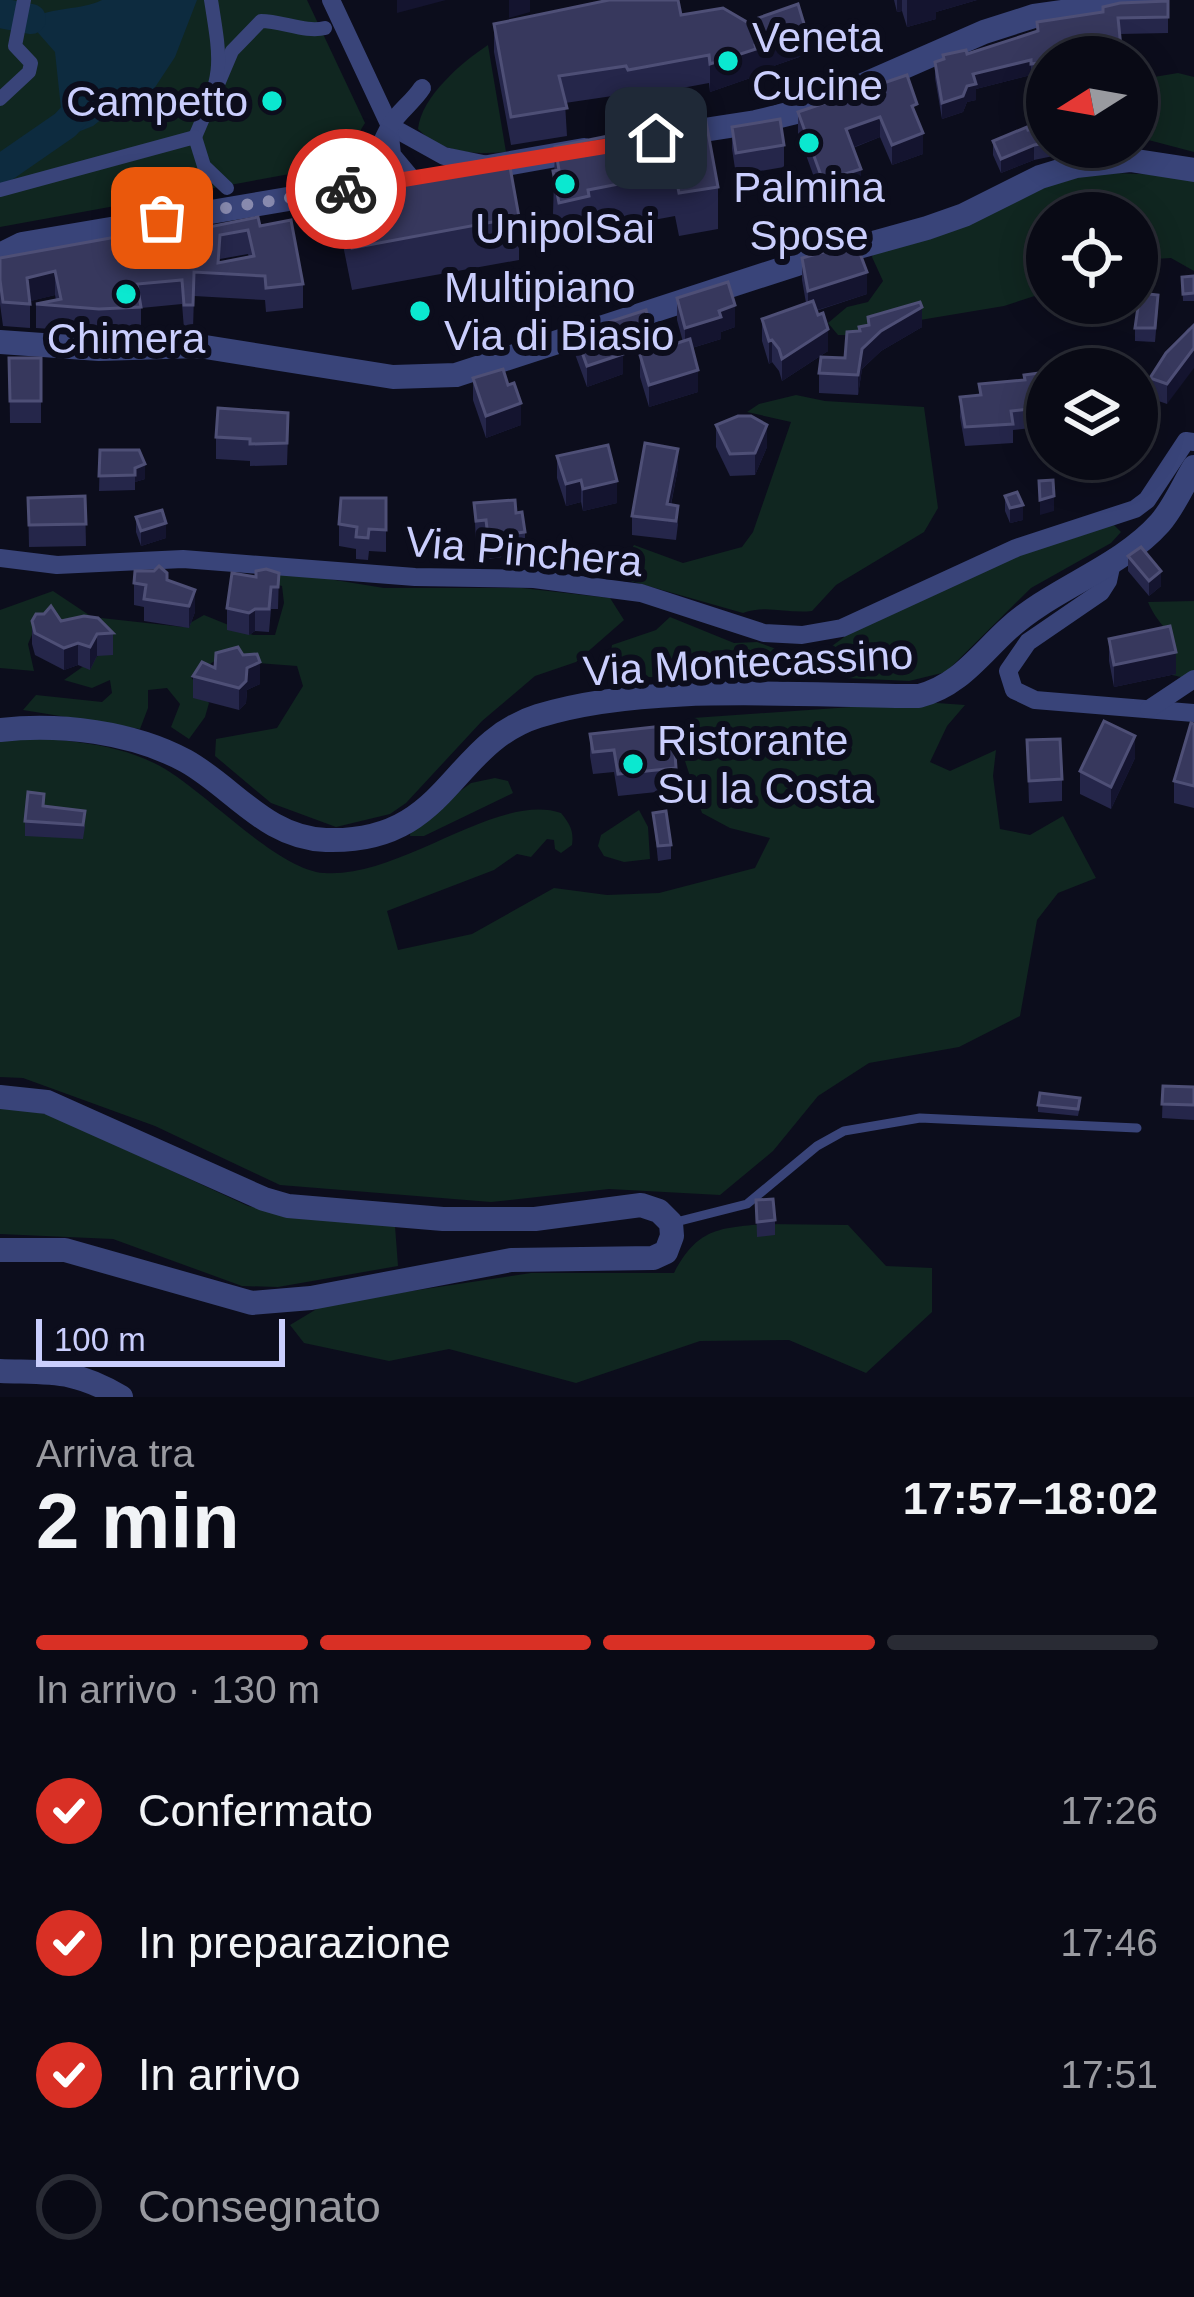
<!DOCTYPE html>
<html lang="it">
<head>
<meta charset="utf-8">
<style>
	:root { --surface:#090a15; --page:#171822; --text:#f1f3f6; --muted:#999aa0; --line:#292b34; --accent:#d93025 }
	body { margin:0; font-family:Helvetica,sans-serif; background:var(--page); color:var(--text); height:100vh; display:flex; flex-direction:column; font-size:45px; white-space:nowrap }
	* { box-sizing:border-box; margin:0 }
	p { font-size:39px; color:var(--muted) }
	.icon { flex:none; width:66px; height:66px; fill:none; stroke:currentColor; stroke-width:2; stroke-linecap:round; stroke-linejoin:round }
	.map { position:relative; height:1397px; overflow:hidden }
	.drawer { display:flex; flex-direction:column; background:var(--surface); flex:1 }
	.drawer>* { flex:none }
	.needle { width:78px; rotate:259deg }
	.controls { position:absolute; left:1026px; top:36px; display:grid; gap:24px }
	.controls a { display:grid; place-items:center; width:132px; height:132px; border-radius:50%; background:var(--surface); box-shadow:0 6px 30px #0003,0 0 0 3px var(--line); font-size:60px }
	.scale { position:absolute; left:36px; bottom:30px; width:249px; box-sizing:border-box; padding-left:12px; border:6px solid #cacefd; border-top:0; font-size:33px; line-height:42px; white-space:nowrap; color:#cacefd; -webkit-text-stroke:9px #0c0d1c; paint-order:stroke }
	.pin { position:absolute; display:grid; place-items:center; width:102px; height:102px; color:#fff; margin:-51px; border-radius:24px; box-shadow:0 6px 18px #0006 }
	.courier { position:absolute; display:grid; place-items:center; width:120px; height:120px; margin:-60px; border:9px solid #d93025; border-radius:50%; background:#fff; color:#222; box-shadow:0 3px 15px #0007 }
	.headline em { font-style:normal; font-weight:600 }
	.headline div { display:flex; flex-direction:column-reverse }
	.headline { display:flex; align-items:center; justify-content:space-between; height:204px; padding:0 36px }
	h1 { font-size:78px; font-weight:600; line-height:90px }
	.bar { display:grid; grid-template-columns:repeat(4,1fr); gap:18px 12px; align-content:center; height:144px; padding:0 36px }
	.bar i { height:15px; border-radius:9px; background:var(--line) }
	.bar .on { background:var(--accent) }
	.bar p { grid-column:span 4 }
	ol { padding:0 36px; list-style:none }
	li { display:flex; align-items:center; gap:36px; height:132px }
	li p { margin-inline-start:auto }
	li .icon { padding:12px; border-radius:50%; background:var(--accent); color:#fff; stroke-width:4 }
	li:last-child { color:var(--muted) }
	li i { width:66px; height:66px; border:6px solid var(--line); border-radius:50% }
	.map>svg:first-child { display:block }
	.green { fill:#102620 }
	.water { fill:#0d2b3f }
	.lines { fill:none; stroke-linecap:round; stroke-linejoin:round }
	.river { stroke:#0d2b3f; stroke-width:30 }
	.service { stroke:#394479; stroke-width:9 }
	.pedestrian { stroke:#394479; stroke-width:14 }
	.minor { stroke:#394479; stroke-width:18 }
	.tertiary { stroke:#394479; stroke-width:24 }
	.wall { fill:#25264a; fill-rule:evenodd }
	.shaded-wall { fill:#14142f }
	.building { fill:#37385d; stroke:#4e4f76; stroke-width:3; fill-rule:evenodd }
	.done { stroke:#888aae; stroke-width:12; stroke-dasharray:0 21.6 }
	.route { stroke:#d93025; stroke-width:15 }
	.poi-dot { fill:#0be8d0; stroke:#0c0d1c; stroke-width:4.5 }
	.labels { text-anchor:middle; stroke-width:12; stroke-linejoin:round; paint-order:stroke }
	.poi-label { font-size:42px; fill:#cacefd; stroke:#0c0d1c; text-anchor:start }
	.street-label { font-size:42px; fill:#cacefd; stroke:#0c0d1c }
</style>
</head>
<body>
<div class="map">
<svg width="1194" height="1397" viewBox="0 0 1194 1397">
	<rect width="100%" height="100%" fill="#0c0d1c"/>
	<g class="green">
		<polygon points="0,0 307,0 365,123 339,165 0,227"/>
		<path d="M488,45L506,152C475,155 441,153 418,129C421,97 462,62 488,45Z"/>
		<polygon points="1178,73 1194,77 1194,152 1137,137 1137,92 1142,79"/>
		<polygon points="1061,171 1167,175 1194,181 1194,271 1171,258 1137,260 1137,213 1047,213 1047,292 1004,306 908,322 878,335 838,335 828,323 847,307 868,302 883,281 872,257 876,243"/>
		<path d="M796,395L825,401L924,407L938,508L924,532L836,585L812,611C787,614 766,604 743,613L627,580L624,560L634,545L683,563L742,547L753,532L791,422L747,412L759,404Z"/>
		<polygon points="1111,522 1121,532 1111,543 1031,588 946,672 909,681 845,678 831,663 832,646 855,629 1034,544"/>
		<polygon points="267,569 384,588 522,588 610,598 624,620 576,662 535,676 482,721 406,803 390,814 336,827 271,803 215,756 216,739 277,728 303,686 297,666 216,660 191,677 209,703 205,717 189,739 171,727 180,704 167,688 148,690 148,708 140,729 23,710 36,695 102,702 112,693 110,680 92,688 64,680 105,651 36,625 28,644 34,671 0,668 0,610 53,591 92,617 183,627 204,615 253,635 275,635 284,603 282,586 255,579"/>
		<path d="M1194,601V670L1185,678L1172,675C1183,629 1163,637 1148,602Z"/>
		<polygon points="670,617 734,643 757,642 803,659 802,667 790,678 641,677 608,668 612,645 656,630"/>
		<path d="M923,702L965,705L947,726L930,762L950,771L996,750L993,776L1000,829L1030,835L1063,816L1096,878L1058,893L1037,920L1020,1016L959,1047L869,1063L818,1096L773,1151L720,1195L609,1189L491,1202L280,1185L155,1126L23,1078L0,1077V735C50,740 108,740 154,763C202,786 274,869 324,873C400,879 498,791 561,813C570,824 574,831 572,845L561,853L555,849L554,840L547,839L531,857L517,854L494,870L387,911L398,950L472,934L554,888L607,895L659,893L755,868L770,838L730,828L702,813L685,761L693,718Z"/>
		<polygon points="495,778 508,781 513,793 424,836 410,836 411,828 471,783"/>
		<polygon points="639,810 648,827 650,859 624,862 604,856 598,846 601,835"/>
		<polygon points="0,1106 51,1115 248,1206 291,1216 395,1226 398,1266 278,1287 242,1286 113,1239 0,1234"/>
		<path d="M764,1224L848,1225L886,1266L932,1268V1312L866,1373L789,1340L700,1341L576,1383L449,1349L389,1361L304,1343L290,1325L325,1304L531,1273H674C697,1229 718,1228 764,1224Z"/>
	</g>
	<path class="water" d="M102,0H197L175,57L144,104L135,108L118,106L93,126L78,132L65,125L62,118L55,52L33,27L31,19C54,6 79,11 102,0Z"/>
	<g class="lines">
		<g class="river">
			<polyline points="0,13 31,19"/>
			<polyline points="0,170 65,125 93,95"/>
		</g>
		<g class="service">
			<polyline points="165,223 185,246 215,240"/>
			<polyline points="676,1222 747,1204 817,1146 844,1131 920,1118 1137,1128"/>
		</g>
		<g class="pedestrian">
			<path d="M218,84L232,51L261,21C282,21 306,33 325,28"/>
			<polyline points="0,99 29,72 31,63 15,46 24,0"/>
			<path d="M195,137C223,73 222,68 211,0"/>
			<polyline points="0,190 195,137 204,166 227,188"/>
		</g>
		<g class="minor">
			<polyline points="331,0 390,126 444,156 488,165"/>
			<polyline points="390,136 392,155 412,179"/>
			<path d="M341,185C380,168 372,157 390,126C398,112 413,102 422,88"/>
			<polyline points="0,558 57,565 183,559 415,577 534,579 641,593 764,633 802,635 842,628 1016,548 1135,509 1147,500 1186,441 1194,442"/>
			<polyline points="1113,558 1108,581 1101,592 1028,642 1008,671 1014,690 1035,700 1194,713"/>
			<polyline points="1149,709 1194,679"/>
		</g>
		<g class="tertiary">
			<polyline points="678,134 756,122 808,109 984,32 1034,16 1145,0"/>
			<polyline points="477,169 584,150"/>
			<polyline points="0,255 22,244 371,185"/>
			<polyline points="0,342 99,349 199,346 393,377 456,375 797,264 927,228 964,215 1040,177 1076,166 1130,160 1194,170"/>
			<path d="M0,730C59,723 133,732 186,761C234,788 266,838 326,840C449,844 449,744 538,716C647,682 803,696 919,696C958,686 978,657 1007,630C1052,588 1119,569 1160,523C1174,507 1183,485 1194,467"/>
			<polyline points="0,1097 47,1102 264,1199 288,1206 443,1219 535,1219 641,1205 659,1211 671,1223 672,1236 666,1252 653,1258 511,1260 311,1298 252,1303 65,1250 0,1250"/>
			<path d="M0,1371C53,1373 74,1369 121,1397"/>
		</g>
	</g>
	<g class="wall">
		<polygon points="894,0 977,0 936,12 936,19 907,27 902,11 897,12"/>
		<polygon points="1168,1 1168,33 1120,34 1122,57 1047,57 1047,78 1031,80 1031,75 976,89 976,100 967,102 963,112 942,119 935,78 935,62 1037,32 1037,22"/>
		<polygon points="681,15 805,55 756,72 756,76 710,92 709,83 628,98 626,94 565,103 567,136 511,145 494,52 494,24"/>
		<polygon points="798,112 917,117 923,154 892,165 880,137 853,148 861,189 823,202 798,133"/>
		<polygon points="705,116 718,187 718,229 679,236 675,216 589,232 589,239 559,245 553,213 555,147"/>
		<polygon points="732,127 784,145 784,167 736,175 732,149"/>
		<polygon points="1047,127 1047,147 1097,147 1034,160 1001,173 993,155 993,141 1028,130"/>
		<polygon points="340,187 519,217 519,260 352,290 340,230"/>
		<path d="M260,226L303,284V308L266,312L265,300L194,296L193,329H184L182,304L141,308V331L99,332L36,328V304L56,300L55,295L30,301V328L3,326L0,304V258L125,235V227L154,233L166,241L204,243V228ZM248,254L249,257L219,262L220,259Z"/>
		<polygon points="802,258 867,294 816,311 828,351 782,381 779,371 772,362 769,364 762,341 762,319 806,303 802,280"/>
		<polygon points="1194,276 1194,301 1183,301 1182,277"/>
		<polygon points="677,298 735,327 721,332 721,339 692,348 698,392 649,407 640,377 640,355 683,342 677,320"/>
		<polygon points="1158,308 1155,342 1135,341 1135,328"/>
		<polygon points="868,317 922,327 881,351 862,369 858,395 819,393 819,373 845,358 860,331 868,326"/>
		<polygon points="1189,327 1167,404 1150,398 1150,378"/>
		<polygon points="575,333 649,342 622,351 623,374 587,387 575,354"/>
		<polygon points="9,358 41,358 41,423 10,423"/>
		<polygon points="1047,372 1047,438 1041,439 1039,427 1013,430 1013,443 965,446 960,417 960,397 979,395 979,384 1024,380"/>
		<polygon points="473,378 521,425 486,438 473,400"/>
		<polygon points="716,425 767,447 755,475 730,476 716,447"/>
		<polygon points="288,435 287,465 250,466 250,461 216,459 216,437"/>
		<polygon points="100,450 145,479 135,482 135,490 99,491"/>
		<polygon points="557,456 617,503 583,511 581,502 566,506 557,478"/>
		<polygon points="678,468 671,505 678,524 676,540 632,535 632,516"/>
		<polygon points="85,496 86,546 29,547 28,498"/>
		<polygon points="1005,496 1023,520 1010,523 1005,511"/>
		<polygon points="386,498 386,552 369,551 368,560 356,559 356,549 339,546 339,524"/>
		<polygon points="474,503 516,513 525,532 525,554 488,559 486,542 476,543"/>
		<polygon points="136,517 166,538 141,546 136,532"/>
		<polygon points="1128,556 1161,586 1149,596 1128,571"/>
		<polygon points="279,573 278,609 271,609 269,632 255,631 249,635 227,630 227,608 256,577"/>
		<polygon points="167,580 195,612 189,628 144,621 144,607 134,605 134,583"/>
		<polygon points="44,614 61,621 113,633 113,655 97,656 90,670 78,665 64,670 35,655 32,644 32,621"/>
		<polygon points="1109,639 1176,674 1114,687 1109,661"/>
		<polygon points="215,668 260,684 247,690 246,703 239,710 193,698 193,676"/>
		<polygon points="1194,724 1194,808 1174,803 1174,781"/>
		<polygon points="590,734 676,768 676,790 618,796 614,772 593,774 590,756"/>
		<polygon points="1027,740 1062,779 1062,801 1029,803"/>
		<polygon points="1135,758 1111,809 1080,794 1080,771"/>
		<polygon points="44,806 85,826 83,839 25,836 25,821"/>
		<polygon points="653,813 671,845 671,859 658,861"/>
		<polygon points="1163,1086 1194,1087 1194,1120 1162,1118"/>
		<polygon points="1038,1105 1080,1106 1078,1116 1038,1112"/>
		<polygon points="756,1200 775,1220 775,1235 757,1237"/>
	</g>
	<g class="shaded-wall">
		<polygon points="397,0 446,0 397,13"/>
		<polygon points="509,0 530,0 530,12 509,18"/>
		<polygon points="897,0 902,0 902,11 897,12"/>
		<polygon points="907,0 977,0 936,12 936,19 907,27"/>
		<polygon points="805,27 805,55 756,72 756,76 710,92 710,64 755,45"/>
		<polygon points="1031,60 1031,75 976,89 976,100 967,102 963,112 942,119 942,103 973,74"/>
		<polygon points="880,117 880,137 846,150 846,129"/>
		<polygon points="923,133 923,154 892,165 892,145"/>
		<polygon points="1034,145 1034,160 1001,173 1001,159"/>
		<polygon points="861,169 861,189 823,202 823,181"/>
		<polygon points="55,271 55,295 27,302 27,278"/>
		<polygon points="867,272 867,294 808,313 808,291"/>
		<polygon points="735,305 735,327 721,332 721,339 685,350 685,328"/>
		<polygon points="922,307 922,327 881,351 862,369 858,395 858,375 862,349 881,331"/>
		<polygon points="649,321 649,342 615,353 615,333"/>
		<polygon points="828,329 828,351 782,381 782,359"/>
		<polygon points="772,340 772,362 769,364 769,341"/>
		<polygon points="1194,348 1194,368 1167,404 1167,384"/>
		<polygon points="623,354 623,374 587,387 587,366"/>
		<polygon points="698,370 698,392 649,407 649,385"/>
		<polygon points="521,403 521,425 486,438 486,416"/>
		<polygon points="767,425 767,447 755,475 755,453"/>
		<polygon points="678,449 678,468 667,523 667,504"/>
		<polygon points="145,464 145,479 135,482 135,468"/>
		<polygon points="581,480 581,502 566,506 566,484"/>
		<polygon points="617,481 617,503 583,511 583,489"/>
		<polygon points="1054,496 1054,511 1040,515 1040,500"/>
		<polygon points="1023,505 1023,520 1010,523 1010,508"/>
		<polygon points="166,523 166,538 141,546 141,531"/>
		<polygon points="1161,571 1161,586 1149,596 1149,581"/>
		<polygon points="195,590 195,612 189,628 189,606"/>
		<polygon points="255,609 255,631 249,635 249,613"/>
		<polygon points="97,634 97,656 90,670 90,647"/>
		<polygon points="78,643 78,665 64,670 64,648"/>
		<polygon points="1176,652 1176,674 1114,687 1114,665"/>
		<polygon points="260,662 260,684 247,690 246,703 239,710 239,688 247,668"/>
		<polygon points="1135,736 1135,758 1111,809 1111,787"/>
	</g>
	<g class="building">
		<polygon points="609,0 678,0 681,15 723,8 747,22 798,4 805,27 755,45 756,49 710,64 709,55 628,70 626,66 559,76 567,108 511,117 494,24"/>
		<polygon points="1168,1 1168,17 1118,18 1122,57 1087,57 1088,55 1047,57 1047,62 1031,64 1031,60 973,74 976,84 967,86 963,96 942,103 935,62 944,59 943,55 966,50 967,54 1038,31 1037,22 1103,12 1103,7 1120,3"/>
		<polygon points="907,75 917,104 912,106 923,133 892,145 880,117 846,129 861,169 823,181 798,112"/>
		<polygon points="705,116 718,187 679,193 675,173 588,190 589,196 559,203 553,171 559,170 555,147"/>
		<polygon points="780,119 784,145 736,153 732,127"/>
		<polygon points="1027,127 1028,130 1047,127 1047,143 1034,145 1001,159 993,141"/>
		<polygon points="508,156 519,217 352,248 340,187"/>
		<path d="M258,217L260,226L291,220L303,284L266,288L265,276L194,272L193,305H184L182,280L137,284L141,307L99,309L36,304L61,299L55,271L27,278L30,304L3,302L0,280V258L127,235L125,227L154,221V232L166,233V241L207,244L204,228ZM248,230L254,256L218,263L220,235Z"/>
		<polygon points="856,243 867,272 808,291 802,258"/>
		<polygon points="1194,276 1194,293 1183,294 1182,277"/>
		<polygon points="728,282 735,305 719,311 721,317 685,328 677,298"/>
		<polygon points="1140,293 1158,295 1155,328 1135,328"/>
		<polygon points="813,301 818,315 823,313 828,329 782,359 779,349 772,340 769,341 762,319"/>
		<polygon points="920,302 922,307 881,331 862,349 858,375 819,373 821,357 845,358 847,332 860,331 859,327 869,325 868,317"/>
		<polygon points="646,310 649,321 615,333 623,354 587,366 575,333"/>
		<polygon points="1194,325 1194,348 1167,384 1150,378 1166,353"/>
		<polygon points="690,339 698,370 649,385 640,355"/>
		<polygon points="9,358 41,358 41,401 10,401"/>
		<polygon points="503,369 508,385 514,383 521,403 486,416 473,378"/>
		<polygon points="1047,372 1047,419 1041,420 1039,408 1011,411 1013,424 965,427 960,397 981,395 979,384 1025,380 1024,375"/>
		<polygon points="218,408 288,413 287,443 250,444 250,439 216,437"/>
		<polygon points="738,416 751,416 767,425 755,453 730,454 716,425"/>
		<polygon points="645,443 678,449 667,504 678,506 676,521 632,516"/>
		<polygon points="608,445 617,481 583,489 581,480 566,484 557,456"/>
		<polygon points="100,450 139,450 145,464 135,468 135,475 99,476"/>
		<polygon points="1053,480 1054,496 1040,500 1039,481"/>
		<polygon points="1017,492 1023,505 1010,508 1005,496"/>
		<polygon points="85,496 86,524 29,525 28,498"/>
		<polygon points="341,498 386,498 386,530 369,529 368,538 356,537 357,527 339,524"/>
		<polygon points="515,500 516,513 522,512 525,532 488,537 486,520 476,521 474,503"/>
		<polygon points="162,510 166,523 141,531 136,517"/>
		<polygon points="1141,547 1161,571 1149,581 1128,556"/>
		<polygon points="159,566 167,573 167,580 195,590 189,606 144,599 146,585 134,583 135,571 154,571"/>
		<polygon points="266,569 279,573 278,587 271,587 269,609 255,609 249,613 227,608 232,573 256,577 256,571"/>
		<polygon points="51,606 61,621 84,616 98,618 113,633 97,634 90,647 78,643 64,648 35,633 32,621 36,614 44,614"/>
		<polygon points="1170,626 1176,652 1114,665 1109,639"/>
		<polygon points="238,647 243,655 257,654 260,662 247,668 246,681 239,688 193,676 202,662 215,668 216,653"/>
		<polygon points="1104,721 1135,736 1111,787 1080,771"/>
		<polygon points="1191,723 1194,724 1194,786 1174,781"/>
		<polygon points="673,725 676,768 618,774 614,750 593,752 590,734"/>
		<polygon points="1060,739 1062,779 1029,781 1027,740"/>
		<polygon points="28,792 44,794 43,806 85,811 83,825 25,821"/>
		<polygon points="666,811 671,845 658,846 653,813"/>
		<polygon points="1163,1086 1194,1087 1194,1105 1162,1104"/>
		<polygon points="1040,1093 1080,1098 1078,1109 1038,1105"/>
		<polygon points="773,1199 775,1220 757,1222 756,1200"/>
	</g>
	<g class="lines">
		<polyline class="done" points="162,218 346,189"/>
		<polyline class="route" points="346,189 656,138"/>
	</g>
	<g class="poi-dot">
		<circle cx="728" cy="61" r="12"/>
		<circle cx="272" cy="101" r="12"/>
		<circle cx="809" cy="143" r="12"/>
		<circle cx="565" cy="184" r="12"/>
		<circle cx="126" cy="294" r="12"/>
		<circle cx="420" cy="311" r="12"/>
		<circle cx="633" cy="764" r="12"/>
	</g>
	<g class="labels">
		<g class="poi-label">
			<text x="752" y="52">Veneta<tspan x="752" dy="48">Cucine</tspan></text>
			<text x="248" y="116" text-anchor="end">Campetto</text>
			<text x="809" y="202" text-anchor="middle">Palmina<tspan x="809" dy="48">Spose</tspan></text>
			<text x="565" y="243" text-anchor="middle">UnipolSai</text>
			<text x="444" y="302">Multipiano<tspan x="444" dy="48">Via di Biasio</tspan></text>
			<text x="126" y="353" text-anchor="middle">Chimera</text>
			<text x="657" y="755">Ristorante<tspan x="657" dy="48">Su la Costa</tspan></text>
		</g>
		<g class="street-label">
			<text transform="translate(524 551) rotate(5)" y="15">Via Pinchera</text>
			<text transform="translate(748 662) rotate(-3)" y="15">Via Montecassino</text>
		</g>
	</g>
</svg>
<div class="controls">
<a><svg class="needle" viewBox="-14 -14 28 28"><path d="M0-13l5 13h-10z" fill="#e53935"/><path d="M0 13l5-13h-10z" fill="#999aa0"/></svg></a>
<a><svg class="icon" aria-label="locate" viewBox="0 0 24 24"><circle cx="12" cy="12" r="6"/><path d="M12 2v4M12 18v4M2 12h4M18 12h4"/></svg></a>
<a><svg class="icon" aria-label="layers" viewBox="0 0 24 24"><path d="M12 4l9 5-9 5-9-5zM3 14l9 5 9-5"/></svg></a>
</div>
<div class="scale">100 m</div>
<div class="pin" style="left:162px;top:218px;background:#ea580c"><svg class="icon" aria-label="bag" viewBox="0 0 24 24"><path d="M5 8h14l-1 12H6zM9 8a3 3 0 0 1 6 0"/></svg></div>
<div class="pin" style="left:656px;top:138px;background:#1f2937"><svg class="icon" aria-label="home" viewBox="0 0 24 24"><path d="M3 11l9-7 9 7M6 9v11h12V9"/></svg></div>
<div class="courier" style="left:346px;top:189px"><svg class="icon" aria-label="bike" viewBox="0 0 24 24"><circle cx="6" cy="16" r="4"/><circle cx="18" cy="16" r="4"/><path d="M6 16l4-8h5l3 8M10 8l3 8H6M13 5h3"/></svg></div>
</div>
<section class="drawer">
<div class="headline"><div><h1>2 min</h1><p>Arriva tra</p></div><em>17:57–18:02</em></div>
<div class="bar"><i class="on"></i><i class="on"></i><i class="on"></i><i></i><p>In arrivo · 130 m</p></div>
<ol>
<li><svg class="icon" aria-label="check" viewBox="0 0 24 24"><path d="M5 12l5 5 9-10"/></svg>Confermato<p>17:26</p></li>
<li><svg class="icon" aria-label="check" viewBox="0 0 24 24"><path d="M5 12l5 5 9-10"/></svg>In preparazione<p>17:46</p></li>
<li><svg class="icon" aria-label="check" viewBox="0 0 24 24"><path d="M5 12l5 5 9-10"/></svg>In arrivo<p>17:51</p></li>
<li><i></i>Consegnato</li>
</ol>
</section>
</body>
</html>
